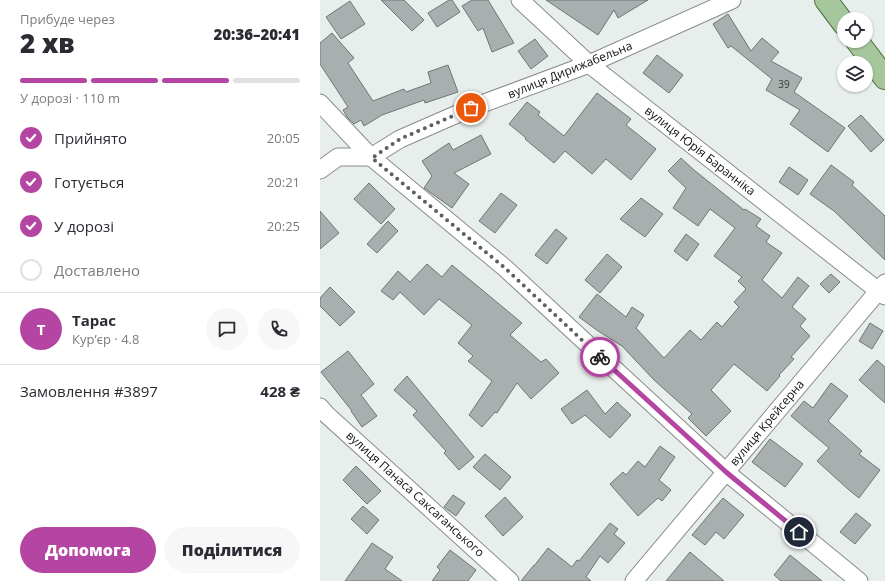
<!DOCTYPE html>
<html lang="uk">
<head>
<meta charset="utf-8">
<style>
	:root { --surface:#fff; --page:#f7f7f7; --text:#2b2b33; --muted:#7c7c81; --line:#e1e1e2; --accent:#b545a2 }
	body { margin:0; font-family:"Open Sans",sans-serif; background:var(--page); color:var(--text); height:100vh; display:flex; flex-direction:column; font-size:15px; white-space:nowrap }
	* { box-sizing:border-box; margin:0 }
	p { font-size:13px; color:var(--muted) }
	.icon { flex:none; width:22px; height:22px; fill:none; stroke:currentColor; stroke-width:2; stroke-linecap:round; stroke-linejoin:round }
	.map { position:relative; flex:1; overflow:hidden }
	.details { display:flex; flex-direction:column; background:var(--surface); width:320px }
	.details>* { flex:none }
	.tools { position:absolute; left:517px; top:12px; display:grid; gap:8px }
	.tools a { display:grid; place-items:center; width:36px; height:36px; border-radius:50%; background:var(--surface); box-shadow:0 1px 3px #0004; font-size:20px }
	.pin { position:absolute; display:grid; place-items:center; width:34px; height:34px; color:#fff; margin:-17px; border:2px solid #fff; border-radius:50%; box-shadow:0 1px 4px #0007 }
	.courier { position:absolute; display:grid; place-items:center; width:40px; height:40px; margin:-20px; border:3px solid #b545a2; border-radius:50%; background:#fff; color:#222; box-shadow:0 1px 5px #0007 }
	.overview em { font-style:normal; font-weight:800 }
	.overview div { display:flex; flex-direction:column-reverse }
	.overview { display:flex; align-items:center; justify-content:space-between; height:68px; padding:0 20px }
	h1 { font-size:26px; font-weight:800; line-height:30px }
	.bar { display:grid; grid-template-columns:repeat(4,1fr); gap:6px 4px; align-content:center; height:48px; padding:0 20px }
	.bar i { height:5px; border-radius:3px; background:var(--line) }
	.bar .selected { background:var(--accent) }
	.bar p { grid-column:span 4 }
	.line { display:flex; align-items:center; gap:10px; padding:0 20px; border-top:1px solid var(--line) }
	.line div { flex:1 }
	.round { display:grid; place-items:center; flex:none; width:42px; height:42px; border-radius:21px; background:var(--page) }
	ol { padding:0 20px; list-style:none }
	li { display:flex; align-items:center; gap:12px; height:44px }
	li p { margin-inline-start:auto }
	li .icon { padding:4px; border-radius:50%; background:var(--accent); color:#fff; stroke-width:4 }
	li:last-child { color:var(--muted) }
	li i { width:22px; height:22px; border:2px solid var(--line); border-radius:50% }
	.action { display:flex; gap:8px; margin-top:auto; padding:8px 20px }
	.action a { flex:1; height:46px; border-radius:24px; background:var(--accent); color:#fff; font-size:16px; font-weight:800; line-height:46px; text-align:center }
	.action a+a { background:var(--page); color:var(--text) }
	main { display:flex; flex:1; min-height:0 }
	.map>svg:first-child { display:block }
	.building { fill:#a9afaf; stroke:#707677 }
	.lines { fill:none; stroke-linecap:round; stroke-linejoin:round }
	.minor-casing { stroke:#888d8b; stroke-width:19 }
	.primary-casing { stroke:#4c7041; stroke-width:24 }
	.minor { stroke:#fff; stroke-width:17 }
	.primary { stroke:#a6c79c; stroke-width:22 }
	.done { stroke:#5c605e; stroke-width:4; stroke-dasharray:0 7.2 }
	.route { stroke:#b545a2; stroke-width:5 }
	.labels { text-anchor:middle; stroke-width:3; stroke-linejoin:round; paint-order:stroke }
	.number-label { font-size:10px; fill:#373a39 }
	.street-label { font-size:12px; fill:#111312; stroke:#fff }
</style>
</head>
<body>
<main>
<section class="details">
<div class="overview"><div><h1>2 хв</h1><p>Прибуде через</p></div><em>20:36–20:41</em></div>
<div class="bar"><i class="selected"></i><i class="selected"></i><i class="selected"></i><i></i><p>У дорозі · 110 m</p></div>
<ol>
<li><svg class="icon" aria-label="check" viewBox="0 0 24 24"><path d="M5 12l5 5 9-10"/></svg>Прийнято<p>20:05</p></li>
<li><svg class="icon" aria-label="check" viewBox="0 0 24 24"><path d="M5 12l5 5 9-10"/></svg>Готується<p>20:21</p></li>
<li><svg class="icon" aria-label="check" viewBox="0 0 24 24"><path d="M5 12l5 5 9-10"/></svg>У дорозі<p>20:25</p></li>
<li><i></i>Доставлено</li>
</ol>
<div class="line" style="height:72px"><b class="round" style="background:var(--accent);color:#fff">Т</b><div><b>Тарас</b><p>Кур’єр · 4.8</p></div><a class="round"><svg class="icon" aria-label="chat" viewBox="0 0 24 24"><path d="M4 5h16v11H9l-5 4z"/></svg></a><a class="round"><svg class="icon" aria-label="phone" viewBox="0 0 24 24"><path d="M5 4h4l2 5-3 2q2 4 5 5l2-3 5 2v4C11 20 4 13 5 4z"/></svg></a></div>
<div class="line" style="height:52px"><div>Замовлення #3897</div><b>428 ₴</b></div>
<div class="action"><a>Допомога</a><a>Поділитися</a></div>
</section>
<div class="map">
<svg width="565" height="581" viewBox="0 0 565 581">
	<rect width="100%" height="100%" fill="#e8eeec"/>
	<g class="building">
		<polygon points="61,0 84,0 104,20 92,31"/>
		<polygon points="129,0 132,0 140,12 117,27 108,13"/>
		<polygon points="152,0 168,0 194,43 172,52 163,28 158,31 142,6"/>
		<polygon points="226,0 328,0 298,18 294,10 278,35"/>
		<polygon points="30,1 45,24 21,39 6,17"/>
		<polygon points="408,14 431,51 442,38 459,52 451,61 482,78 474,92 525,128 508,152 470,124 480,110 446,90 452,79 411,46 408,48 393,24"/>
		<polygon points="12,33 34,58 28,63 53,101 84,89 86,92 111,83 108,72 128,65 138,92 105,103 104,100 62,115 44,126 41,120 34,124 27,117 23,110 28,107 0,64 0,43"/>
		<polygon points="215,39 228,56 211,69 198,51"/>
		<polygon points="337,55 363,75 349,93 323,73"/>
		<polygon points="277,93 311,119 306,125 336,149 311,180 286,159 272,174 245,151 234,163 205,139 206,138 189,124 207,102 220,112 218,115 244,136"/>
		<polygon points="541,115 564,140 551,152 528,126"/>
		<polygon points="161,135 171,154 134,173 149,184 132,208 104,188 112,176 102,161 129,143 133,150"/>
		<polygon points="361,158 374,170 424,210 425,209 441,219 436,226 450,236 446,242 462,253 442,280 462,298 478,277 489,286 472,307 486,319 480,326 490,336 471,357 474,359 459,375 460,376 447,391 414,364 391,390 411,411 386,436 368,418 372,414 334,380 302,346 278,331 259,317 277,294 306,317 312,307 324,315 316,328 344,358 370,330 381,340 397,322 402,327 419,307 414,302 426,289 418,281 422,277 394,256 415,228 390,209 378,226 353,208 366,188 348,171"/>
		<polygon points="511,165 534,182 532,185 565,216 565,260 514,211 490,194"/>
		<polygon points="469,167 488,180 478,195 459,182"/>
		<polygon points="49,183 75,209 61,224 34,199"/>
		<polygon points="181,193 197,205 175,233 159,221"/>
		<polygon points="321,198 343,214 325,237 300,219"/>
		<polygon points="0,211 19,233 0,249"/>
		<polygon points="68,221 78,231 57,253 47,244"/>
		<polygon points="236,229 247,238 227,264 215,255"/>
		<polygon points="366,234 379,244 367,261 354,251"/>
		<polygon points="287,254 302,267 280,293 265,280"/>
		<polygon points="107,264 122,277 132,265 202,323 190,335 221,362 226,359 239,373 211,399 197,383 177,413 175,412 162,427 149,415 172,381 148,361 153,356 138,343 152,325 119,299 104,315 80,292 73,300 61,291 78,271 90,282"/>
		<polygon points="511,274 520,282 509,293 500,284"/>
		<polygon points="10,287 35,312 20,326 0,306 0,298"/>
		<polygon points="550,323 563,331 552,349 539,341"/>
		<polygon points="28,351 54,384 41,395 57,416 42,427 31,411 32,411 1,372"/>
		<polygon points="557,360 565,367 565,403 539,380"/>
		<polygon points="87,376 154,457 139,470 124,453 126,451 93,415 97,411 74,390"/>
		<polygon points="511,383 528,396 508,421 542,451 539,454 560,470 539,498 529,490 497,461 509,448 471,416 484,401 493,408"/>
		<polygon points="267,390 285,414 297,402 311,415 290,438 265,415 252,424 241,409"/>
		<polygon points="450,439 483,464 465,487 432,462"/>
		<polygon points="340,446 355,457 339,480 351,490 342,501 338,498 318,516 290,484 303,472 306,475 318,461 325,467"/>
		<polygon points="165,454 191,477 180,490 153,467"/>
		<polygon points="36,466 61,491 47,504 23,480"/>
		<polygon points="133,495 145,503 136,516 124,507"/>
		<polygon points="185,497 203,517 183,536 165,516"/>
		<polygon points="403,498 424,515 404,539 396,532 385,545 372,535"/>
		<polygon points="43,506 59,520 47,534 31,519"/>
		<polygon points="536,513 551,525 535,544 520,532"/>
		<polygon points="290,523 298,529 294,534 305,543 288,563 280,556 266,577 271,581 201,581 214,565 214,566 228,548 252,567 257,560 259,561"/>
		<polygon points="52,543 73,557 65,569 82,581 25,581"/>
		<polygon points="130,550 156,570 148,581 112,581 120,570 117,567"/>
		<polygon points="370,552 404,581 346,581"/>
		<polygon points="470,555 502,581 461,581 454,575"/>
	</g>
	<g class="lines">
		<defs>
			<g id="minor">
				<polyline points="200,0 269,64 565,296"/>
				<polyline points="0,103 51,157 185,268 406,472 539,581"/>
				<polyline points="0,170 18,157 51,157 80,139 151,108 269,64 412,0"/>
				<polyline points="0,407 6,414 190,581"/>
				<polyline points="314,581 565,283"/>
			</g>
			<g id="primary">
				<polyline points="506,0 524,24"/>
				<polyline points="537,41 565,78"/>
			</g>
		</defs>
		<use href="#minor" class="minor-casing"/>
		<use href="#primary" class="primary-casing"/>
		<use href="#minor" class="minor"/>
		<use href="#primary" class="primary"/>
	</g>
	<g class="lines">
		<polyline class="done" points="151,108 80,139 52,158 185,268 280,357"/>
		<polyline class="route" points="280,357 406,472 479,532"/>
	</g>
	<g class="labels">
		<g class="number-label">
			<text x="464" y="88">39</text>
		</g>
		<g class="street-label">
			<text transform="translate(250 70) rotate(-22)" y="4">вулиця Дирижабельна</text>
			<text transform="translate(380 151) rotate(38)" y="4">вулиця Юрія Баранніка</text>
			<text transform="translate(447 423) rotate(-50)" y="4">вулиця Крейсерна</text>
			<text transform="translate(95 494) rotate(42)" y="4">вулиця Панаса Саксаганського</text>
		</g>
	</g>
</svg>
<div class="tools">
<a><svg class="icon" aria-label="locate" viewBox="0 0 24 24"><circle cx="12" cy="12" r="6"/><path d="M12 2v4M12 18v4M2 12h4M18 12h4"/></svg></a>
<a><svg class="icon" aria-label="layers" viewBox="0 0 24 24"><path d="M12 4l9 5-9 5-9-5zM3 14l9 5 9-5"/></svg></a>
</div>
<div class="pin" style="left:151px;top:108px;background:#ea580c"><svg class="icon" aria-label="bag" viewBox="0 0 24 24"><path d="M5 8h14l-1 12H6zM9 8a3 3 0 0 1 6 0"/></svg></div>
<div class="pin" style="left:479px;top:532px;background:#1f2937"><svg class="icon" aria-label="home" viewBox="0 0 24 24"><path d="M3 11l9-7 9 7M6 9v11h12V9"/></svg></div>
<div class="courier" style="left:280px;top:357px"><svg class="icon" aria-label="bike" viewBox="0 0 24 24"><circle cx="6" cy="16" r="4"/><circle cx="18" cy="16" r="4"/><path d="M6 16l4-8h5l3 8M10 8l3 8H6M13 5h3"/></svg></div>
</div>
</main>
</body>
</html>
